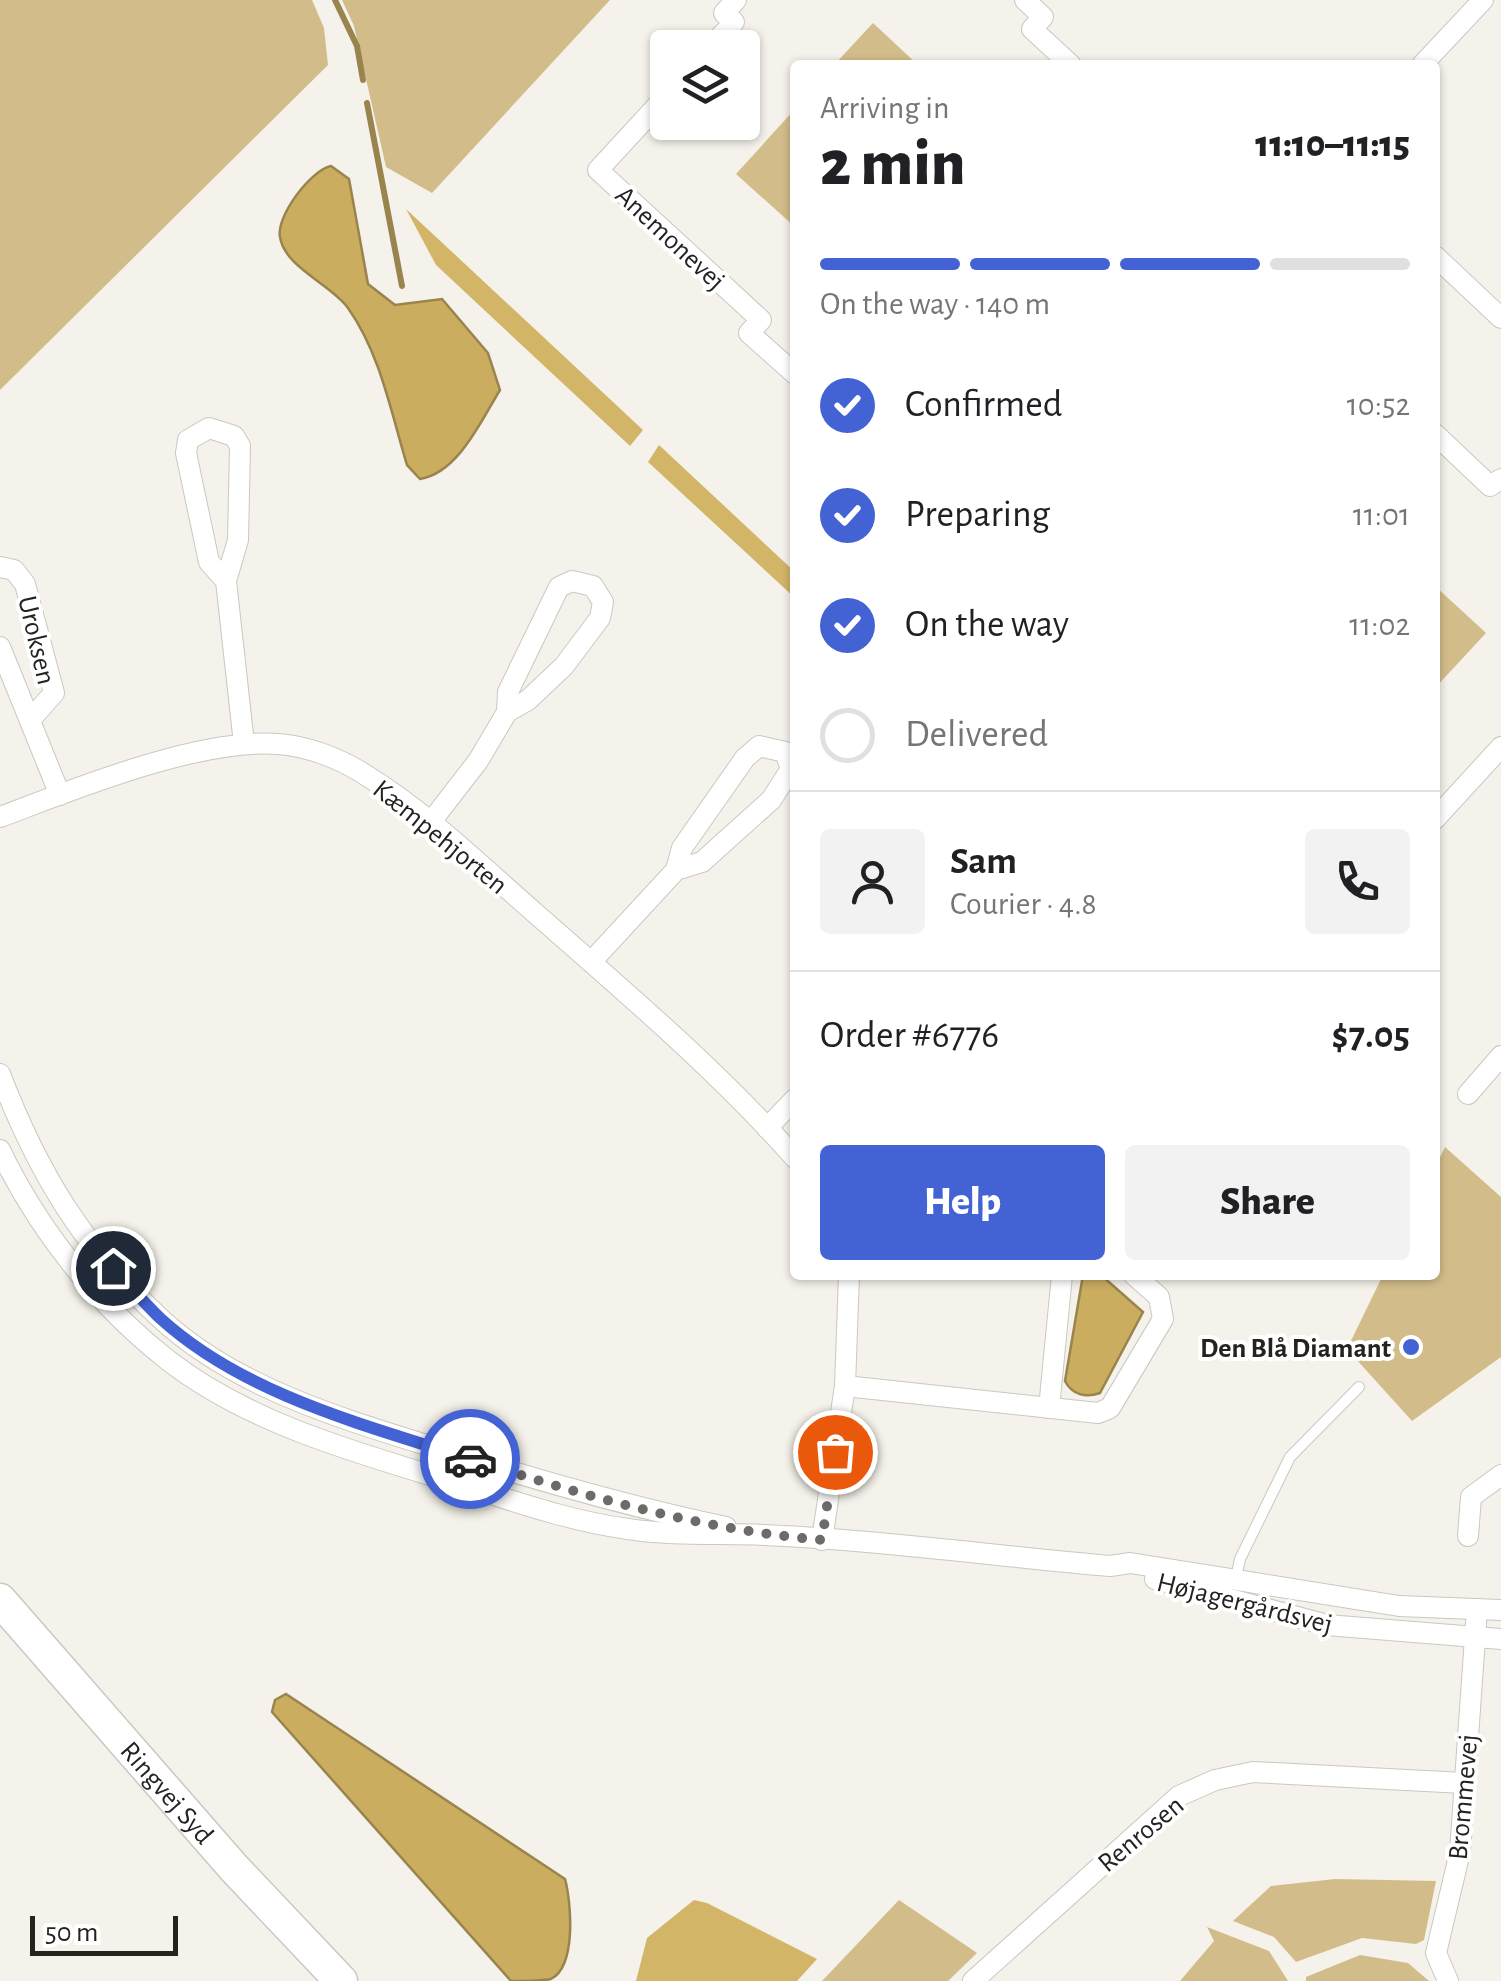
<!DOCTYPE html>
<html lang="en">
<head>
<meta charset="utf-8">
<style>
	:root { --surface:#fff; --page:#f2f2f2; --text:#202124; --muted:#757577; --line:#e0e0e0; --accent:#4363d5 }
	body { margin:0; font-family:"Alegreya Sans",sans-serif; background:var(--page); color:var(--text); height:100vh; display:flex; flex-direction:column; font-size:38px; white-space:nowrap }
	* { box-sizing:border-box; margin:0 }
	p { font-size:32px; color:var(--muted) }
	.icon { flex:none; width:55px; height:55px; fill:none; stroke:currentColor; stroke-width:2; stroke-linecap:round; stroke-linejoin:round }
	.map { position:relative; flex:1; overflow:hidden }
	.panel { position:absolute; left:790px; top:60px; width:650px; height:1220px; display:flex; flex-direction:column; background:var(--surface); border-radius:10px; box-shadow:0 2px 8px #0004 }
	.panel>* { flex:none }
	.buttons { position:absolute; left:650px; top:30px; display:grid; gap:20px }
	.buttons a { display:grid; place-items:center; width:110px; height:110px; border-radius:10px; background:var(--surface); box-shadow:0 2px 8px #0004; font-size:50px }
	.scale { position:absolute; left:30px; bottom:25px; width:148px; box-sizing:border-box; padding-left:10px; border:5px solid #242320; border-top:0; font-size:28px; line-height:35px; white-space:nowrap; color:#242320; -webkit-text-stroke:8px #fff; paint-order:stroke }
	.pin { position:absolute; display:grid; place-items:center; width:85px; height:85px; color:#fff; margin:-42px; border:5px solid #fff; border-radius:50%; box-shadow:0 2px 10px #0007 }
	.courier { position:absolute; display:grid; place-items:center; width:100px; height:100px; margin:-50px; border:8px solid #4363d5; border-radius:50%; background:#fff; color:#222; box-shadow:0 2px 12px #0007 }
	.head em { font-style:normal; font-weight:800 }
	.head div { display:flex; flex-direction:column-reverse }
	.head { display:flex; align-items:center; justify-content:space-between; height:170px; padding:0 30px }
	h1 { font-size:65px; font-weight:800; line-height:75px }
	.bar { display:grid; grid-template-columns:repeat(4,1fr); gap:15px 10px; align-content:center; height:120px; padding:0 30px }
	.bar i { height:12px; border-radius:8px; background:var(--line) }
	.bar .active { background:var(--accent) }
	.bar p { grid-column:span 4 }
	.line { display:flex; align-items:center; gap:25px; padding:0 30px; border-top:2px solid var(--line) }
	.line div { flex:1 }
	.round { display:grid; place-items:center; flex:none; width:105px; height:105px; border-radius:10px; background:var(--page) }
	ol { padding:0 30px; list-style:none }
	li { display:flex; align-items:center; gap:30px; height:110px }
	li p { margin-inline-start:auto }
	li .icon { padding:10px; border-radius:50%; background:var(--accent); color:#fff; stroke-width:4 }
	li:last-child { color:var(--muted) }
	li i { width:55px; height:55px; border:5px solid var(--line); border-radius:50% }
	.action { display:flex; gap:20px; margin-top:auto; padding:20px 30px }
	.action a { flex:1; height:115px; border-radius:10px; background:var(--accent); color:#fff; font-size:40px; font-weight:800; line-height:115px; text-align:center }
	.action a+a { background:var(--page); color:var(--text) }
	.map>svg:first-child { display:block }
	.green { fill:#d2bd8a }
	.forest { fill:#d3b568 }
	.water { fill:#cbad60; stroke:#99844d; stroke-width:2.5 }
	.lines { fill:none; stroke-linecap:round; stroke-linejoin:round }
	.stream { stroke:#99844d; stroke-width:6 }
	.service-casing { stroke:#cac8c1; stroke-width:12 }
	.minor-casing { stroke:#cac8c1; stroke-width:22 }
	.trunk-casing { stroke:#cac8c1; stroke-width:35 }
	.service { stroke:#fff; stroke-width:10 }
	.minor { stroke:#fff; stroke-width:20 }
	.trunk { stroke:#fff; stroke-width:32 }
	.done { stroke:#6d6b67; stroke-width:10; stroke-dasharray:0 18 }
	.route { stroke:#4363d5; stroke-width:12 }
	.poi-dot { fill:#4363d5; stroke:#fff; stroke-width:4 }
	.labels { text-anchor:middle; stroke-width:8; stroke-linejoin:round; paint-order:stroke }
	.street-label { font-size:28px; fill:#242320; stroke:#fff }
	.poi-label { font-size:28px; font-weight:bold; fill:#242320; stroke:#fff; text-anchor:end }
</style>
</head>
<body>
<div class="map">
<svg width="1501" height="1981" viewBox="0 0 1501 1981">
	<rect width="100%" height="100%" fill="#f4f2ea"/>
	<g class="green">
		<polygon points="0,0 312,0 324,28 328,65 0,390"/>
		<polygon points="342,0 610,0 432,193 386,167 354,26"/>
		<polygon points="873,23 918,65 834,65"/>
		<polygon points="795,109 795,227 736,174"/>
		<polygon points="1435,586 1486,633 1435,688"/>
		<polygon points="1445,1147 1501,1197 1501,1357 1412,1421 1347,1349 1383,1275 1435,1275 1435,1167"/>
		<polygon points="1335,1879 1436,1881 1424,1940 1416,1944 1362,1938 1296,1962 1274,1937 1233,1921 1271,1886"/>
		<polygon points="899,1900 977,1953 948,1981 822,1981"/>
		<polygon points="1207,1927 1269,1951 1288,1981 1180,1981 1214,1941"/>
		<polygon points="1360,1955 1408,1963 1429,1981 1306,1981 1306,1977"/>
	</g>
	<g class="forest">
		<polygon points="406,209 643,430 630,446 436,265"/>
		<polygon points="659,445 795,572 795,598 648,462"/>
		<polygon points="694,1900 707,1903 817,1959 797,1981 636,1981 647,1938"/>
	</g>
	<g class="water">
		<path d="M331,166L349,179L368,284L395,305L442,299L488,353L500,390C481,421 458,473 420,479L407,465C391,412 380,353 348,308C331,284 285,268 280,237C276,216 311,170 331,166Z"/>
		<path d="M1083,1275H1101L1143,1312L1100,1393C1086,1398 1072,1395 1065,1381Z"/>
		<path d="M286,1694L565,1879C571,1901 577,1966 551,1979C541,1981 523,1981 511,1981L272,1712L275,1700Z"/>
	</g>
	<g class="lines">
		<g class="stream">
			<polyline points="335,0 357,46 363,80"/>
			<polyline points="367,103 402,286"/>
		</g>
		<defs>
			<polyline id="service" points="1236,1578 1240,1559 1290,1457 1359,1387"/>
			<g id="minor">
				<polyline points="1025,0 1043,17 1032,29 1071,65"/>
				<polyline points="710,48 734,22 724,13 736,0"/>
				<polyline points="1422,65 1483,0"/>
				<polyline points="668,94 598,170 761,320 749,333 795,374"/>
				<polyline points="1435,256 1501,318"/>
				<polyline points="1435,434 1490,486 1501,479"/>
				<polyline points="0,567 14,570 25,584 54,693 30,720"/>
				<polyline points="226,581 209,562 186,453 188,440 209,428 234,436 240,446 238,540 226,581 244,744"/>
				<polyline points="0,647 60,795"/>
				<path d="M0,817C75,789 199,738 278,744C307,746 339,758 364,774C426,812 480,865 535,913C623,990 717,1070 795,1158"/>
				<polyline points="1435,819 1501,747"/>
				<polyline points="430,823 478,761 507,712 528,700 564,666 600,618 603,602 593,586 572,581 559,587 508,692 507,712"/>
				<polyline points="591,962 676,870 702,862 771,800 791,769 785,752 759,746 745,758 682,848 676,870"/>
				<path d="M0,1074C38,1173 82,1246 161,1319C235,1387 339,1418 433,1447C529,1478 627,1506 726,1527"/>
				<polyline points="1468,1094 1501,1056"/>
				<polyline points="767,1128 795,1099"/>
				<path d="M0,1150C38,1229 99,1307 169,1361C249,1423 357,1453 453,1482C511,1500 568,1521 628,1529C674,1536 718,1533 764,1535C879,1540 995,1556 1110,1566L1130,1563L1399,1606L1501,1610"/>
				<polyline points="845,1386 1098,1413 1110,1408 1163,1319 1159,1297 1134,1275"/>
				<polyline points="1049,1408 1062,1275"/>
				<polyline points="1468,1536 1471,1497 1501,1475"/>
				<polyline points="822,1540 845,1386 849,1275"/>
				<polyline points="1155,1579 1327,1625 1501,1639"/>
				<polyline points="973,1981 1179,1796 1215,1780 1253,1772 1464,1783"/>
				<polyline points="1448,1981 1436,1953 1460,1852 1477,1609"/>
			</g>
			<g id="trunk">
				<path id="s1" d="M0,1600L234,1868L341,1981"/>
			</g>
		</defs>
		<use href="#service" class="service-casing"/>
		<use href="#minor" class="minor-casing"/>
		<use href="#trunk" class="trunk-casing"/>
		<use href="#service" class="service"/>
		<use href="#minor" class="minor"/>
		<use href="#trunk" class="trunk"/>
	</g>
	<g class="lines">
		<path class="done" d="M470,1459C584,1496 703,1530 822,1540L835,1452"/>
		<path class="route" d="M113,1268C129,1285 144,1303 161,1319C245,1395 365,1425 470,1459"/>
	</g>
	<circle class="poi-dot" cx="1411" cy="1347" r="10"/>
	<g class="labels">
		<g class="street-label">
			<text transform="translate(671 237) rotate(43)" y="10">Anemonevej</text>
			<text transform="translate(38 640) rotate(77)" y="10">Uroksen</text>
			<text transform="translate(441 836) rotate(39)" y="10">Kæmpehjorten</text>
			<text transform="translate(1245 1602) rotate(14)" y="10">Højagergårdsvej</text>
			<text dy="10" stroke="none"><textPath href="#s1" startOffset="255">Ringvej Syd</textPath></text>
			<text transform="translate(1462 1797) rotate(-85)" y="10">Brommevej</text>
			<text transform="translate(1140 1833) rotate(-40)" y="10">Renrosen</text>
		</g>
		<g class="poi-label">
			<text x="1391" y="1357">Den Blå Diamant</text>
		</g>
	</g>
</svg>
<div class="buttons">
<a><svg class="icon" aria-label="layers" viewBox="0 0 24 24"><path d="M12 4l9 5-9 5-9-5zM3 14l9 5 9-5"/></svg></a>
</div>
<div class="scale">50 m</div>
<div class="pin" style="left:835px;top:1452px;background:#ea580c"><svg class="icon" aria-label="bag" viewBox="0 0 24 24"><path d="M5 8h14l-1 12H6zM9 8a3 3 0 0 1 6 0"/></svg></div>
<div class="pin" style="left:113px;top:1268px;background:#1f2937"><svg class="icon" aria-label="home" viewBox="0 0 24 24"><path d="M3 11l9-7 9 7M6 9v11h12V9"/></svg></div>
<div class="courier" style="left:470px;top:1459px"><svg class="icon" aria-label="car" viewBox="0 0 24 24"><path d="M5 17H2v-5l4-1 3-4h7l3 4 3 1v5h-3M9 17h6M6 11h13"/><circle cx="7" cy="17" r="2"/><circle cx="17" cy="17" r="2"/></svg></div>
<section class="panel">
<div class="head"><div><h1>2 min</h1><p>Arriving in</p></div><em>11:10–11:15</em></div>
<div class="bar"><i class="active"></i><i class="active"></i><i class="active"></i><i></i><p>On the way · 140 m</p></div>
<ol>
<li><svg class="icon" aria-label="check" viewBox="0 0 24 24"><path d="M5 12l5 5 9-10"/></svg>Confirmed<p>10:52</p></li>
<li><svg class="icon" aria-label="check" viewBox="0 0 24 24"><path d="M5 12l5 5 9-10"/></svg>Preparing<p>11:01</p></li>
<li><svg class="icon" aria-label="check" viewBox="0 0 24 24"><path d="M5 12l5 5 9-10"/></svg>On the way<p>11:02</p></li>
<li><i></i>Delivered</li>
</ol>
<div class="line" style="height:180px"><a class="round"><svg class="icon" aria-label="person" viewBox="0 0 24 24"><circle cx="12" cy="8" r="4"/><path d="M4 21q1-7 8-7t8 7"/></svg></a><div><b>Sam</b><p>Courier · 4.8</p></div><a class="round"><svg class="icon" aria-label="phone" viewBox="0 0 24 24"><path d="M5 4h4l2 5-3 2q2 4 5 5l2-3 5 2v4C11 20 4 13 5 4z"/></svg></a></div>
<div class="line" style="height:130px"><div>Order #6776</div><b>$7.05</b></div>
<div class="action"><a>Help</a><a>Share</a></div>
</section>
</div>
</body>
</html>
